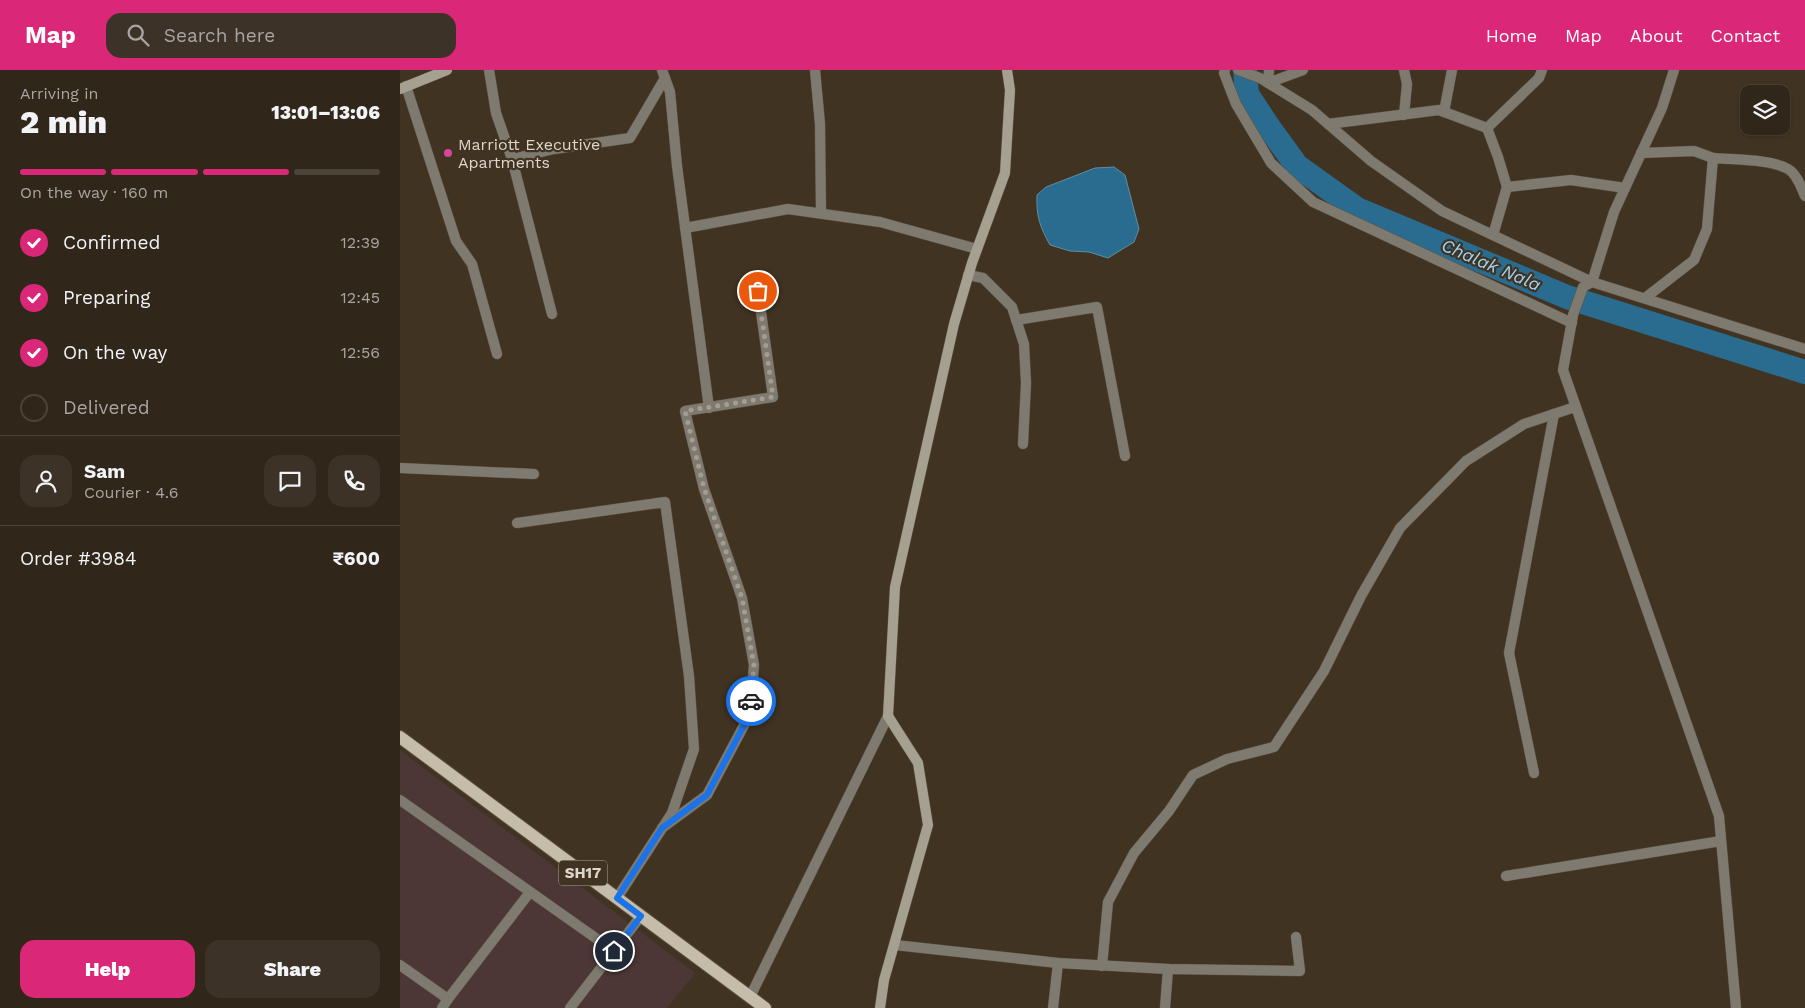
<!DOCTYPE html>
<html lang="en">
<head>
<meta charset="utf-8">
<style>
	:root { --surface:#31261a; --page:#3d3227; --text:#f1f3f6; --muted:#a8a5a2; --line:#4c4339; --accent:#db2777 }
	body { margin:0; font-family:"Work Sans",sans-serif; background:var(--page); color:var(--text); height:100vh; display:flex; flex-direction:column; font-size:19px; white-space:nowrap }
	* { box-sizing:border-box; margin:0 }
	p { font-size:16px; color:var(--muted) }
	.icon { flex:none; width:28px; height:28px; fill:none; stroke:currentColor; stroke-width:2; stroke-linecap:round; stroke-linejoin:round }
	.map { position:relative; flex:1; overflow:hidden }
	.panel { display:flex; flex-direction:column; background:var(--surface); width:400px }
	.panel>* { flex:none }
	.buttons { position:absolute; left:1340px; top:15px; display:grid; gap:10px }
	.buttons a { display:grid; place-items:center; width:50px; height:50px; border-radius:10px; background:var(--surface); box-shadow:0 1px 4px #0004,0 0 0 1px var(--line); font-size:25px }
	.pin { position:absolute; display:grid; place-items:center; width:42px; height:42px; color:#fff; margin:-21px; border:2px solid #fff; border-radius:50%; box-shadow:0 1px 5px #0007 }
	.courier { position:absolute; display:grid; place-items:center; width:50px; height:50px; margin:-25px; border:4px solid #1a73e8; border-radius:50%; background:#fff; color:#222; box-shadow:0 1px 6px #0007 }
	.summary em { font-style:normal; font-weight:800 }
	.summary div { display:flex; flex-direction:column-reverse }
	.summary { display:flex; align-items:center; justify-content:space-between; height:85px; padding:0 20px }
	h1 { font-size:32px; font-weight:800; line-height:38px }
	.bar { display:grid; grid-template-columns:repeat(4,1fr); gap:8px 5px; align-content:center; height:60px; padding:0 20px }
	.bar i { height:6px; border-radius:4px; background:var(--line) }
	.bar .current { background:var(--accent) }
	.bar p { grid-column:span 4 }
	.line { display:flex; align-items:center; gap:12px; padding:0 20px; border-top:1px solid var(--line) }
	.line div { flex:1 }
	.round { display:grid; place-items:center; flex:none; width:52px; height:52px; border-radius:15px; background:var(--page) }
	ol { padding:0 20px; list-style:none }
	li { display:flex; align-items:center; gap:15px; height:55px }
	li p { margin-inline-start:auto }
	li .icon { padding:5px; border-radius:50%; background:var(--accent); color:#fff; stroke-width:4 }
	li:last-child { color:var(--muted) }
	li i { width:28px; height:28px; border:2px solid var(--line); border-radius:50% }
	.button { display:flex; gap:10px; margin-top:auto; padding:10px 20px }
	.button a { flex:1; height:58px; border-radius:15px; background:var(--accent); color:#fff; font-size:20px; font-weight:800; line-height:58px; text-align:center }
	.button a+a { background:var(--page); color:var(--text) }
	header { display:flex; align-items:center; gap:30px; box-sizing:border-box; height:70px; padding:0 25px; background:var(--accent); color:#fff }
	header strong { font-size:24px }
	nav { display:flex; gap:28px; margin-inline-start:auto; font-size:18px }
	.search { width:350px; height:45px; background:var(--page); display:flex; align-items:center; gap:12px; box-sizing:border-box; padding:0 18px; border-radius:15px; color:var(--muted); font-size:19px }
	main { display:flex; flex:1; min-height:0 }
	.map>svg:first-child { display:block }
	.industrial { fill:#4c3736 }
	.water { fill:#2a6c90; stroke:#608ca2 }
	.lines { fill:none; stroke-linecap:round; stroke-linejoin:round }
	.river { stroke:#2a6c90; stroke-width:24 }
	.street-casing { stroke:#5d5040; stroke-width:11 }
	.secondary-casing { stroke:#5d5040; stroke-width:11 }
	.primary-casing { stroke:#5d5040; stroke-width:14 }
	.street { stroke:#7e7a70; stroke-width:10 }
	.secondary { stroke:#a6a090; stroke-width:10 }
	.primary { stroke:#c5bda9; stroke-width:12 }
	.done { stroke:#a79c90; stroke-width:5; stroke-dasharray:0 9 }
	.route { stroke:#1a73e8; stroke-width:6 }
	.hotel-dot { fill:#d1479c; stroke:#413322; stroke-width:2 }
	.labels { text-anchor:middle; stroke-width:4.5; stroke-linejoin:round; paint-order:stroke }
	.shield { fill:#413322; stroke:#afa498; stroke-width:1 }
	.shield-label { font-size:15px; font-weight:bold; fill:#ded5cb }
	.poi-label { font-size:16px; fill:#ded5cb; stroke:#413322; text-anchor:start }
	.water-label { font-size:18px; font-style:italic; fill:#a0d4f5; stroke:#413322 }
</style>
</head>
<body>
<header>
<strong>Map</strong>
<div class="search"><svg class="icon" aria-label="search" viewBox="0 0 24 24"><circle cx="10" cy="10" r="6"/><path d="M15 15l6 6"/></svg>Search here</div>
<nav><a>Home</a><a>Map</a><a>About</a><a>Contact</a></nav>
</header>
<main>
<section class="panel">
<div class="summary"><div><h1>2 min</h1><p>Arriving in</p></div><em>13:01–13:06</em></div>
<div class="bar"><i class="current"></i><i class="current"></i><i class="current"></i><i></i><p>On the way · 160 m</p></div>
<ol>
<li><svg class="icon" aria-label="check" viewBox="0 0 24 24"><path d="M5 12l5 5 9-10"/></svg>Confirmed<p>12:39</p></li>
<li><svg class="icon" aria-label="check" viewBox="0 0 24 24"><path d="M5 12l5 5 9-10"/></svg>Preparing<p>12:45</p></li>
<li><svg class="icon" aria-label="check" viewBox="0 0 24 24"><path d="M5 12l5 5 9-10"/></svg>On the way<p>12:56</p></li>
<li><i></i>Delivered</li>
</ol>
<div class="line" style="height:90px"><a class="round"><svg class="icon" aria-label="person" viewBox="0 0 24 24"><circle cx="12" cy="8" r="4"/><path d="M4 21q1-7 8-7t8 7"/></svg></a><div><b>Sam</b><p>Courier · 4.6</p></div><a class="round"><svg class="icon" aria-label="chat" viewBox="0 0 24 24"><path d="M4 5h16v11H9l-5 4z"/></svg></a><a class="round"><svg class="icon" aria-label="phone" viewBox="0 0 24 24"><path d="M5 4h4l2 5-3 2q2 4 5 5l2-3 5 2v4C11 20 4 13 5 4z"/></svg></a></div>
<div class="line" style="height:65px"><div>Order #3984</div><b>₹600</b></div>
<div class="button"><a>Help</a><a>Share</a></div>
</section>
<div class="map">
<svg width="1405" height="938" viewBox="0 0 1405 938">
	<rect width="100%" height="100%" fill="#413322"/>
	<polygon class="industrial" points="0,680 295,903 267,938 0,938"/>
	<path class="water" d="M714,97L725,105L739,159L734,172L708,188L689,182L670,181L650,175C640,157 636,146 637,125L646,117L695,98Z"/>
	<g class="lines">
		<polyline class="river" points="845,0 847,24 868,56 897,96 957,139 1167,227 1405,302"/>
		<defs>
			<g id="street">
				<polyline points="89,0 96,43 112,89 152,244"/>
				<polyline points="262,0 270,22 277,96 309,338"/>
				<polyline points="415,0 420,54 421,143"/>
				<polyline points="825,0 824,3 836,34 871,93 913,132 1172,253"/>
				<polyline points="838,0 860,8 912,40 971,91 1042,141 1192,212 1405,279"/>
				<polyline points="869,0 868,13 903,0"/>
				<polyline points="1004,0 1007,14 1004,45"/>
				<polyline points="1274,0 1262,38 1214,142 1192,212 1183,217 1173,245 1163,300 1319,746 1336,938"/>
				<polyline points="6,16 56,171 72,194 97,284"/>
				<polyline points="1044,42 1052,0"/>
				<polyline points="928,54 1039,40 1087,58 1098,87 1107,117 1093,165"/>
				<polyline points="1087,58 1139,8 1142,0"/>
				<polyline points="1241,83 1294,81 1313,88 1307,159 1294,190 1245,228"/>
				<path d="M1313,88C1335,90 1370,89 1388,99C1397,104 1401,117 1405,126"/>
				<polyline points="112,89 154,79 230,68 265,8"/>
				<polyline points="1107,117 1171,110 1225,118"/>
				<polyline points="285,158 388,139 480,152 577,179"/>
				<polyline points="568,205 583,208 612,237 624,274 626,313 623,374"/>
				<polyline points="616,250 697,237 725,386"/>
				<polyline points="0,398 134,404"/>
				<polyline points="117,453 265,432 289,606 294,679 272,743 217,828"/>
				<polyline points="1134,703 1109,583 1154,344"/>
				<polyline points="0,730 214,881"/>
				<polyline points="262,758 307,725 350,644 354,595 342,528 304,419 285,341 373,327 358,221"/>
				<polyline points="1106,806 1321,771"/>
				<polyline points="495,875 658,893 768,899 900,901 896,867"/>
				<polyline points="0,895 48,929 42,938"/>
				<polyline points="702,896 708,832 734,783 769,741 793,705 827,689 874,677 924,601 961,526 1000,458 1066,391 1124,354 1175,337"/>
				<polyline points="350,927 488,646"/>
				<polyline points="48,929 130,822"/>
				<polyline points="170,938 241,846"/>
				<polyline points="653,938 658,893"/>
				<polyline points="765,938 768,899"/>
			</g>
			<g id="secondary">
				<polyline points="0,19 47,0"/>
				<polyline points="480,938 484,910 528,755 518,693 488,646 495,517 554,254 572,193 605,103 610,20 607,0"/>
			</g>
			<polyline id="primary" points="0,667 365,938"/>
		</defs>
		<use href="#street" class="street-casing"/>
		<use href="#secondary" class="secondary-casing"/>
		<use href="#primary" class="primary-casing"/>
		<use href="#street" class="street"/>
		<use href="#secondary" class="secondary"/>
		<use href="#primary" class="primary"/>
	</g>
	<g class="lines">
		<polyline class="done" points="351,631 354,595 342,528 304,418 285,341 373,327 358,221"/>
		<polyline class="route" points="214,881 241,846 217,828 262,758 307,725 350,644 351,631"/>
	</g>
	<circle class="hotel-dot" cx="48" cy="83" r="5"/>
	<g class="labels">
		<rect class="shield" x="159" y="790.5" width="48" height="25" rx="4"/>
		<g class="shield-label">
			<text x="183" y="808">SH17</text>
		</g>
		<g class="poi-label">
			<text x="58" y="80">Marriott Executive<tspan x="58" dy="18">Apartments</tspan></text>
		</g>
		<g class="water-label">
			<text transform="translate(1091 195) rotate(23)" y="6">Chalak Nala</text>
		</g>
	</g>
</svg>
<div class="buttons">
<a><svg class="icon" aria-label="layers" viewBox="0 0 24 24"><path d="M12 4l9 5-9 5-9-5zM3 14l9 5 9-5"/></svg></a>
</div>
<div class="pin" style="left:358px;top:221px;background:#ea580c"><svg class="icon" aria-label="bag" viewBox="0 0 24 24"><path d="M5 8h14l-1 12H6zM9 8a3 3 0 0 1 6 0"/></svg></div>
<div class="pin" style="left:214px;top:881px;background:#1f2937"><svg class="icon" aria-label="home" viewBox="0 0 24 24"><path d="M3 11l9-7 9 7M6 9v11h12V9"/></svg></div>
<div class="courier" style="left:351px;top:631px"><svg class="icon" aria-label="car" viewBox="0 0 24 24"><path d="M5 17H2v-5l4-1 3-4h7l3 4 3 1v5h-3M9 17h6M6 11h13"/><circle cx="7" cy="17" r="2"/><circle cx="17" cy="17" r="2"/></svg></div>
</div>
</main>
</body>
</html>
